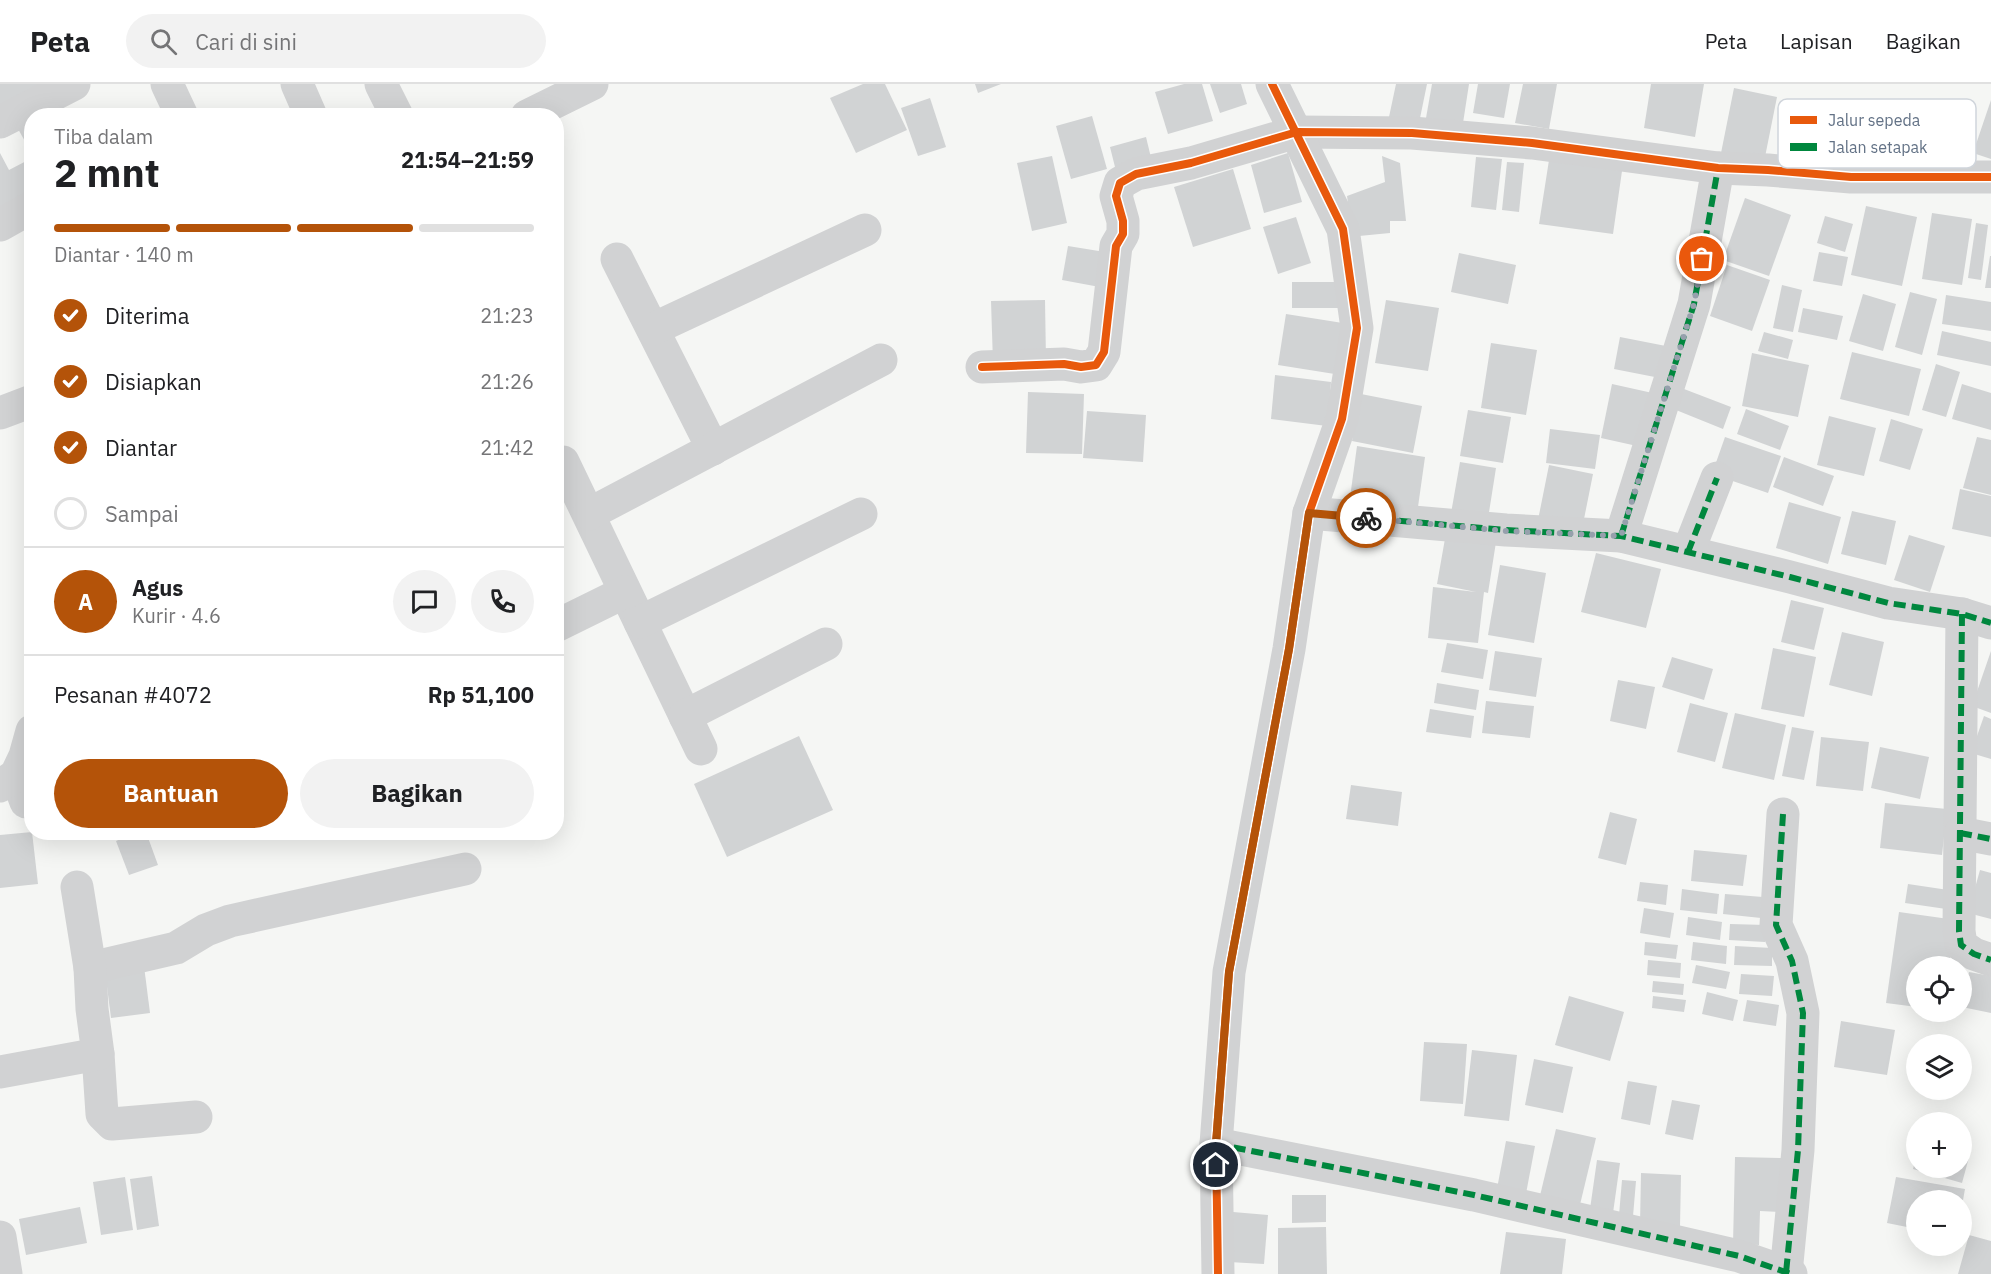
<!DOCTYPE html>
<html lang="id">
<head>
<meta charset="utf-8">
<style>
	:root { --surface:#fff; --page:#f2f2f2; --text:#202124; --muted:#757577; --line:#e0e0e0; --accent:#b45309 }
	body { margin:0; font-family:"IBM Plex Sans",sans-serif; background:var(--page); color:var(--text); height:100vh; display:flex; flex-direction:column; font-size:22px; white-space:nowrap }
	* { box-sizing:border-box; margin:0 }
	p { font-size:20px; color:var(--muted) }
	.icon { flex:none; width:33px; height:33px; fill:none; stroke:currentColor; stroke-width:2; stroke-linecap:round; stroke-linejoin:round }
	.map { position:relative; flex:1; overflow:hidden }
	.drawer { position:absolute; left:24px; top:24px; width:540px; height:732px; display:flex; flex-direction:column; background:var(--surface); border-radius:24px; box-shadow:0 6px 24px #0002 }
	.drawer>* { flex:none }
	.buttons { position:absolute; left:1906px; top:872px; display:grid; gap:12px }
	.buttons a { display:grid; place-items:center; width:66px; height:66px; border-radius:50%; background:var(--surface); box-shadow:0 6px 24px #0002; font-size:30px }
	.pin { position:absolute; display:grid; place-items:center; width:51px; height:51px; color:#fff; margin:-26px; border:3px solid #fff; border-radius:50%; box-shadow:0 2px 6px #0007 }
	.courier { position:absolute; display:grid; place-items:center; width:60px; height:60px; margin:-30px; border:4px solid #b45309; border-radius:50%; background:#fff; color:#222; box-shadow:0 2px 8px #0007 }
	.summary em { font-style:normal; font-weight:800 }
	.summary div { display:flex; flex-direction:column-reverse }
	.summary { display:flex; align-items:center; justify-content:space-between; height:102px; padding:0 30px }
	h1 { font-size:39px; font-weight:800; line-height:45px }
	.bar { display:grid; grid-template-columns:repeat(4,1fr); gap:9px 6px; align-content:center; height:72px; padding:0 30px }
	.bar i { height:8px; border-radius:4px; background:var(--line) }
	.bar .selected { background:var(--accent) }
	.bar p { grid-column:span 4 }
	.line { display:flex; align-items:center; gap:15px; padding:0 30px; border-top:2px solid var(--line) }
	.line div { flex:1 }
	.round { display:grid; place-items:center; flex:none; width:63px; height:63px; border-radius:32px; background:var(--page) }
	ol { padding:0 30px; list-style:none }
	li { display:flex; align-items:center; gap:18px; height:66px }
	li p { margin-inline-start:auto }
	li .icon { padding:6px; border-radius:50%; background:var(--accent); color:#fff; stroke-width:4 }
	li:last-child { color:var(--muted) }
	li i { width:33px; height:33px; border:3px solid var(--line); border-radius:50% }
	.button { display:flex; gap:12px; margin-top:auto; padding:12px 30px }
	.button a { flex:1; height:69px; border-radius:36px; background:var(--accent); color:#fff; font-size:24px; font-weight:800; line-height:69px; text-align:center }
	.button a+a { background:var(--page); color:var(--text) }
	header { display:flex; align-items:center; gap:36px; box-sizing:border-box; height:84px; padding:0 30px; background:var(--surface); border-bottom:2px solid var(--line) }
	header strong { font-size:28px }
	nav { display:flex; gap:33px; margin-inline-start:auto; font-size:21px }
	.search { width:420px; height:54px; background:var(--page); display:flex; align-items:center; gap:15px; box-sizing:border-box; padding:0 21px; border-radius:33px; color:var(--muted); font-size:22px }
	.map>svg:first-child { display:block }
	.building { fill:#d1d3d4 }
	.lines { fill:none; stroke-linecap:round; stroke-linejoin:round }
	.minor { stroke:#d1d2d3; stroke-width:33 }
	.quiet { stroke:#00873e; stroke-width:6; stroke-dasharray:12 6; stroke-linecap:butt }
	.cycleway-casing { stroke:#fff; stroke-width:11 }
	.cycleway { stroke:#e8590c; stroke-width:8 }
	.done { stroke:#96a0ac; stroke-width:6; stroke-dasharray:0 10.8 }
	.route { stroke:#b45309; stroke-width:8 }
	.key { fill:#fff; stroke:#d0d5db; stroke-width:1.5 }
	.key-label { font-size:16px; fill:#637286 }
</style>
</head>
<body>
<header>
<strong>Peta</strong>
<div class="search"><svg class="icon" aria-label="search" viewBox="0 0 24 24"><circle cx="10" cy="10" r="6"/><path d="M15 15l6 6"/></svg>Cari di sini</div>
<nav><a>Peta</a><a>Lapisan</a><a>Bagikan</a></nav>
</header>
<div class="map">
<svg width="1991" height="1190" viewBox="0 0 1991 1190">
	<rect width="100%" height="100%" fill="#f5f6f4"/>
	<g class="building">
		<polygon points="0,0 59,0 0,30"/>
		<polygon points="863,0 885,0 907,46 856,69 830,14"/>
		<polygon points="975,0 1001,0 978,9"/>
		<polygon points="1184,0 1202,0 1213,37 1168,50 1155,8"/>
		<polygon points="1210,0 1241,0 1247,20 1220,29"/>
		<polygon points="1396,0 1427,0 1419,39 1389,33"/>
		<polygon points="1432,0 1469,0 1463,39 1426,34"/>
		<polygon points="1478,0 1510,0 1504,34 1473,29"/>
		<polygon points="1523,0 1557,0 1549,45 1515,39"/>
		<polygon points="1651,0 1704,0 1695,53 1644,44"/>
		<polygon points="1734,4 1777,13 1764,78 1721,69"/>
		<polygon points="930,14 946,63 918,72 901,24"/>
		<polygon points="1991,16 1991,75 1973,69"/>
		<polygon points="1092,32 1107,85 1071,95 1056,42"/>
		<polygon points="32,35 32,70 17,43"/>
		<polygon points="1146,53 1154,86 1118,95 1110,63"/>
		<polygon points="0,69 9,86 32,74 32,113 0,129"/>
		<polygon points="1288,69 1302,118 1264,129 1251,81"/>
		<polygon points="1052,72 1067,139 1032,147 1017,79"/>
		<polygon points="1382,72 1400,79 1406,137 1390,137 1390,149 1359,152 1351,139 1347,112 1385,98"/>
		<polygon points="1476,73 1502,75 1496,126 1471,123"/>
		<polygon points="1549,76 1622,87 1613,150 1539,140"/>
		<polygon points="1507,78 1524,79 1519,128 1502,126"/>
		<polygon points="1233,85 1251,145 1193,163 1174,103"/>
		<polygon points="1745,114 1791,131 1769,192 1723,176"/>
		<polygon points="1866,122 1917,133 1902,202 1851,191"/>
		<polygon points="1932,129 1972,135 1962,201 1922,195"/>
		<polygon points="1825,132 1853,140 1845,168 1817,159"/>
		<polygon points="1296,133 1311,179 1278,190 1263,143"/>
		<polygon points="1976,139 1988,141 1981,196 1968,194"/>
		<polygon points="1068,162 1111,169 1105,204 1062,196"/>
		<polygon points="1819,168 1848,173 1842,202 1813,197"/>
		<polygon points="1459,169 1516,181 1508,220 1451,208"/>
		<polygon points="1990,172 1991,172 1991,204 1985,204"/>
		<polygon points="1727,181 1770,196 1752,247 1710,232"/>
		<rect x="1292" y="198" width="53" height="26"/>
		<polygon points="1782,201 1802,206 1793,248 1773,244"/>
		<polygon points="1910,208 1937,215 1922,271 1895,263"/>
		<polygon points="1863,210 1896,220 1883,267 1849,257"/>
		<polygon points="1946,211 1991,218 1991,247 1942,240"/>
		<polygon points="1045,216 1046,277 993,279 991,217"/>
		<polygon points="1386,216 1439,224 1428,287 1375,279"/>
		<polygon points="1803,224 1843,232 1837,256 1798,248"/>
		<polygon points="1286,230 1349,240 1341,291 1278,281"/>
		<polygon points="1942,247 1991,258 1991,282 1937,271"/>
		<polygon points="1764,248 1793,256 1788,275 1758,267"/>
		<polygon points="1620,253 1671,263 1665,295 1614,285"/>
		<polygon points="1491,259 1537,266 1526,331 1481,324"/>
		<polygon points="1852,268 1921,285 1909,332 1840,315"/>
		<polygon points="1752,269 1809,281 1798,333 1742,322"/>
		<polygon points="1936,280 1960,288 1946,333 1922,326"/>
		<polygon points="1275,291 1331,298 1327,342 1271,335"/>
		<polygon points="1612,300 1657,310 1646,364 1601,354"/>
		<polygon points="1962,300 1991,309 1991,346 1952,335"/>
		<polygon points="1684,305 1731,323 1723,345 1676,326"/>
		<polygon points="1028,308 1084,310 1082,370 1026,369"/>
		<polygon points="1361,310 1422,322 1413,369 1352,357"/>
		<polygon points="1746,325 1789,342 1780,366 1737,350"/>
		<polygon points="1468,326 1511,333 1503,379 1460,372"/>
		<polygon points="1087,327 1146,331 1143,378 1083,374"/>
		<polygon points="1829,332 1876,344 1864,392 1817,381"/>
		<polygon points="1891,335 1923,345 1910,386 1879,377"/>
		<polygon points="1550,345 1600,351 1595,385 1546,379"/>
		<polygon points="1725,353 1781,372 1768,409 1712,390"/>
		<polygon points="1977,353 1991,356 1991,411 1963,404"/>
		<polygon points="1357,362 1425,373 1417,430 1349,421"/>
		<polygon points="1784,373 1834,392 1823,422 1773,403"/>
		<polygon points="1460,378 1496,384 1487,441 1450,435"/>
		<polygon points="1549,381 1593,390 1582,445 1538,436"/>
		<polygon points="1960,405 1991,412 1991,453 1952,445"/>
		<polygon points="1789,418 1841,433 1828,480 1776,464"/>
		<polygon points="1852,427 1896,437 1886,481 1841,470"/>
		<polygon points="1446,449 1496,458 1488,509 1484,508 1478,559 1428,554 1433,503 1476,508 1437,500"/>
		<polygon points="1909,451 1945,462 1930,508 1894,496"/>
		<polygon points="1596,469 1661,485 1646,544 1581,528"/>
		<polygon points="1500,481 1546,489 1534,559 1488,551"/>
		<polygon points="1791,516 1824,524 1814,566 1781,558"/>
		<polygon points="1842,548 1884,558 1872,612 1829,601"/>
		<polygon points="1447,559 1488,566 1483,595 1441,588"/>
		<polygon points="1773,564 1816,573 1804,633 1761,625"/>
		<polygon points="1495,567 1542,574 1536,613 1489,606"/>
		<polygon points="1991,567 1991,629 1972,622"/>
		<polygon points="1672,573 1713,585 1704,616 1662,603"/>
		<polygon points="1618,596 1655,603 1646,645 1610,637"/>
		<polygon points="1437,599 1479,606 1476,626 1434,619"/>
		<polygon points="1486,617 1534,622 1530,654 1482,649"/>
		<polygon points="1690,619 1728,629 1715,678 1677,668"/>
		<polygon points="1430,625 1474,632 1471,654 1426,648"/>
		<polygon points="1735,629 1786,641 1774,696 1722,684"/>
		<polygon points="1984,632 1991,635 1991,675 1971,669"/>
		<polygon points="1792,643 1814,647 1804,696 1782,692"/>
		<polygon points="799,652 833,726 727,773 694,700"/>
		<polygon points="1821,653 1869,658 1863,707 1816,702"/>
		<polygon points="1880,663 1929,673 1920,715 1871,704"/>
		<polygon points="1351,701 1402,708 1398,742 1346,735"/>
		<polygon points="1885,719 1947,725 1942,771 1880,764"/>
		<polygon points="1610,728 1637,735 1626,781 1598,774"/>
		<polygon points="32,748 38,800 0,804 0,751"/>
		<polygon points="137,748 146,748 158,781 129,791 116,757"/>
		<polygon points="1694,766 1747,771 1743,802 1691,797"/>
		<polygon points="1980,786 1991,789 1991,835 1968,829"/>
		<polygon points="1640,798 1668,801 1666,821 1637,817"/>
		<polygon points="1908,800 1955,807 1953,826 1905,819"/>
		<polygon points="1682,805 1719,810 1717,830 1680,826"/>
		<polygon points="1725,810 1763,813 1761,834 1723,830"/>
		<polygon points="1644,824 1674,829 1670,854 1640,849"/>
		<polygon points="1899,828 1956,836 1949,882 1917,882 1917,923 1886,919"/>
		<polygon points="1688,833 1722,838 1720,856 1686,851"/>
		<polygon points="1730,840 1766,841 1765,858 1729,856"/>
		<polygon points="1645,858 1678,861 1676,875 1644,871"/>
		<polygon points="1693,858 1727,862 1726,880 1691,876"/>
		<polygon points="1735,862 1772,864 1772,882 1734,881"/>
		<polygon points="1648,876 1681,879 1680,894 1647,891"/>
		<polygon points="1696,881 1730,888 1726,905 1692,899"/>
		<polygon points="144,882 150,929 111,934 105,887"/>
		<polygon points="1969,888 1991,892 1991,929 1962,923"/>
		<polygon points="1741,890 1774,892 1772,912 1739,910"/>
		<polygon points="1653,897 1684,900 1683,911 1652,908"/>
		<polygon points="1707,908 1738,916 1733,937 1702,930"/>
		<polygon points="1569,912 1624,928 1610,977 1555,961"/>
		<polygon points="1653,912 1686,916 1684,928 1652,924"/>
		<polygon points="1747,916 1779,921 1776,942 1743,937"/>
		<polygon points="1841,937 1895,946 1887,991 1834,983"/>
		<polygon points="1424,958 1467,960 1463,1020 1420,1017"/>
		<polygon points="1472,966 1517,971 1509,1037 1464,1032"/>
		<polygon points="1534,975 1573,983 1563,1029 1525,1021"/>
		<polygon points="1628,997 1657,1002 1650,1041 1621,1035"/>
		<polygon points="1672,1016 1700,1021 1693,1056 1665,1050"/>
		<polygon points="1556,1045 1596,1054 1578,1129 1538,1120"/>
		<polygon points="1506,1057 1535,1062 1525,1115 1496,1110"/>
		<polygon points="1962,1064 1971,1066 1962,1099 1913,1085 1916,1073 1917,1083 1962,1083"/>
		<polygon points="1735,1073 1782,1074 1781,1128 1760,1127 1759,1161 1733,1160"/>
		<polygon points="1597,1076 1620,1079 1613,1129 1590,1125"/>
		<polygon points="1641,1089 1681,1091 1680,1142 1640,1141"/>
		<polygon points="152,1092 159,1142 137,1146 130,1095"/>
		<polygon points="125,1093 133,1146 101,1151 93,1098"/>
		<polygon points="1896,1093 1965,1105 1963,1116 1917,1116 1917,1145 1887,1139"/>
		<polygon points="1622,1096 1636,1097 1632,1144 1618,1143"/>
		<polygon points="1292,1111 1326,1111 1326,1138 1292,1139"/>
		<polygon points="80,1123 87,1159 26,1171 19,1135"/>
		<polygon points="1233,1128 1268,1131 1264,1180 1229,1178"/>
		<polygon points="1326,1143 1327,1190 1278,1190 1278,1144"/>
		<polygon points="1506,1148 1566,1155 1562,1190 1500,1190"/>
		<polygon points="1969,1151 1991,1157 1991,1190 1958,1190"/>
	</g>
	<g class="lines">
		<g class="minor">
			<polyline points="167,0 182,32"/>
			<polyline points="297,0 311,32"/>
			<polyline points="381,0 397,32"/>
			<polyline points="527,32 592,0"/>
			<polyline points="0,38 74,0"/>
			<polyline points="0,141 32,123"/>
			<polyline points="617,175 713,365"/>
			<polyline points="653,245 865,146"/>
			<polyline points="982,283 1064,280 1081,283 1096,281 1104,268 1116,162 1123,150 1123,137 1116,112 1120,99 1136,90 1191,79 1297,48 1412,49 1532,59 1718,84 1768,86 1851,93 1991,93"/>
			<polyline points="0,329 32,317"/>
			<polyline points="556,381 563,378 701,665"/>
			<polyline points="1309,429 1506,446 1621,452 1790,493 1888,519 1962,530 1991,539"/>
			<polyline points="589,430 881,276"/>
			<polyline points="1621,452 1694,220 1718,84"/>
			<polyline points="1688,468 1717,394"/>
			<polyline points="1962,530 1959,847 1961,861 1974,870 1991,876"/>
			<polyline points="640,538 861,430"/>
			<polyline points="556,542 625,508"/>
			<polyline points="685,632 826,560"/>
			<polyline points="16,691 26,718 32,718"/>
			<polyline points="0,702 16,691 25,672 32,647"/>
			<polyline points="1783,730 1776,841 1792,877 1803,929 1798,1066 1786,1189"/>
			<polyline points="1960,749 1991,755"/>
			<polyline points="90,884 176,864 206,846 230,837 465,785"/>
			<polyline points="98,970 102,1030 112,1040 196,1033"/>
			<polyline points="0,988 98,970 92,925 90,884 77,803"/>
			<polyline points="1216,1060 1474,1111 1739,1172 1791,1190"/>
			<polyline points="0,1153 6,1190"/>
			<polyline points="1218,1190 1216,1060 1229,888 1289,565 1309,429 1342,335 1357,244 1343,145 1272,0"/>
		</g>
		<g class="quiet">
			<polyline points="1309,429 1506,446 1621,452 1790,493 1888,519 1962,530 1991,539"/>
			<polyline points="1621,452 1694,220 1718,84"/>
			<polyline points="1688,468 1717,394"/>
			<polyline points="1962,530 1959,847 1961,861 1974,870 1991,876"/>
			<polyline points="1783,730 1776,841 1792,877 1803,929 1798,1066 1786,1189"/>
			<polyline points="1960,749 1991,755"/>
			<polyline points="1216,1060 1474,1111 1739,1172 1791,1190"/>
		</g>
		<defs>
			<g id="cycleway">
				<polyline points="982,283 1064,280 1081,283 1096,281 1104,268 1116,162 1123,150 1123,137 1116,112 1120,99 1136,90 1191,79 1297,48 1412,49 1532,59 1718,84 1768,86 1851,93 1991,93"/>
				<polyline points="1218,1190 1216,1060 1229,888 1289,565 1309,429 1342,335 1357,244 1343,145 1272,0"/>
			</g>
		</defs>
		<use href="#cycleway" class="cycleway-casing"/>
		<use href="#cycleway" class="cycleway"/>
	</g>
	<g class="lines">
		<polyline class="done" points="1366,434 1506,447 1621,452 1694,220 1702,175"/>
		<polyline class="route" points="1216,1081 1216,1060 1229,888 1289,565 1309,429 1366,434"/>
	</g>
	<rect x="1778" y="15" width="198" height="69" rx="9" class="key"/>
	<rect x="1790" y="32" width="27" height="8" fill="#e8590c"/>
	<rect x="1790" y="59" width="27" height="8" fill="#00873e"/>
	<g class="key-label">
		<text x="1828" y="42">Jalur sepeda</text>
		<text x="1828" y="69">Jalan setapak</text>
	</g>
</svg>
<div class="buttons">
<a><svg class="icon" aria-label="locate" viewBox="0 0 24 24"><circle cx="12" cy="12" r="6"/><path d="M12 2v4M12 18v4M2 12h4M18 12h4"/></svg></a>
<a><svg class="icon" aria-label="layers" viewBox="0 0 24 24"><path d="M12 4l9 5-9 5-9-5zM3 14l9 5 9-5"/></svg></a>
<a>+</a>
<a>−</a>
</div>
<div class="pin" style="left:1702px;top:175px;background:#ea580c"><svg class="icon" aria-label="bag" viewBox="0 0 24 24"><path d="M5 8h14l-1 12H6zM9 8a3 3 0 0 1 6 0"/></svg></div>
<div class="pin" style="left:1216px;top:1081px;background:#1f2937"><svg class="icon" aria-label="home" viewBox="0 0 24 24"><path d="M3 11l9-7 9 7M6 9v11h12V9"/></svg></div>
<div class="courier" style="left:1366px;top:434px"><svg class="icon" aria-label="bike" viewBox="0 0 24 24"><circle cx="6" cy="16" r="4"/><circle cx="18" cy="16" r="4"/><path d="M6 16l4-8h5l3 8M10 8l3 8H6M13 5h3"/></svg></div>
<section class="drawer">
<div class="summary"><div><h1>2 mnt</h1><p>Tiba dalam</p></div><em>21:54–21:59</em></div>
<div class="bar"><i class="selected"></i><i class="selected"></i><i class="selected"></i><i></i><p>Diantar · 140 m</p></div>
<ol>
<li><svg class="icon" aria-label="check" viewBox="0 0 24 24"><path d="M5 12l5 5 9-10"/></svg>Diterima<p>21:23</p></li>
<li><svg class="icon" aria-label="check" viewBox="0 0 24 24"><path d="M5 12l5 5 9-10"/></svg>Disiapkan<p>21:26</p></li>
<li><svg class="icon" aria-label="check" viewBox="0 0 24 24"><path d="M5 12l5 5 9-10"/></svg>Diantar<p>21:42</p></li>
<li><i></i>Sampai</li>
</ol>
<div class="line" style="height:108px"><b class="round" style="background:var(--accent);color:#fff">A</b><div><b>Agus</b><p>Kurir · 4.6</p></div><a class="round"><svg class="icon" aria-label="chat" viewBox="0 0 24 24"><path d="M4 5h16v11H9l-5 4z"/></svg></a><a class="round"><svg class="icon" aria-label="phone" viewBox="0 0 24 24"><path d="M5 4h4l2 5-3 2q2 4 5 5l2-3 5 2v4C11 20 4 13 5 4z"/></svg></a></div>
<div class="line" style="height:78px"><div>Pesanan #4072</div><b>Rp 51,100</b></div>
<div class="button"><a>Bantuan</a><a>Bagikan</a></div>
</section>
</div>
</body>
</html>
